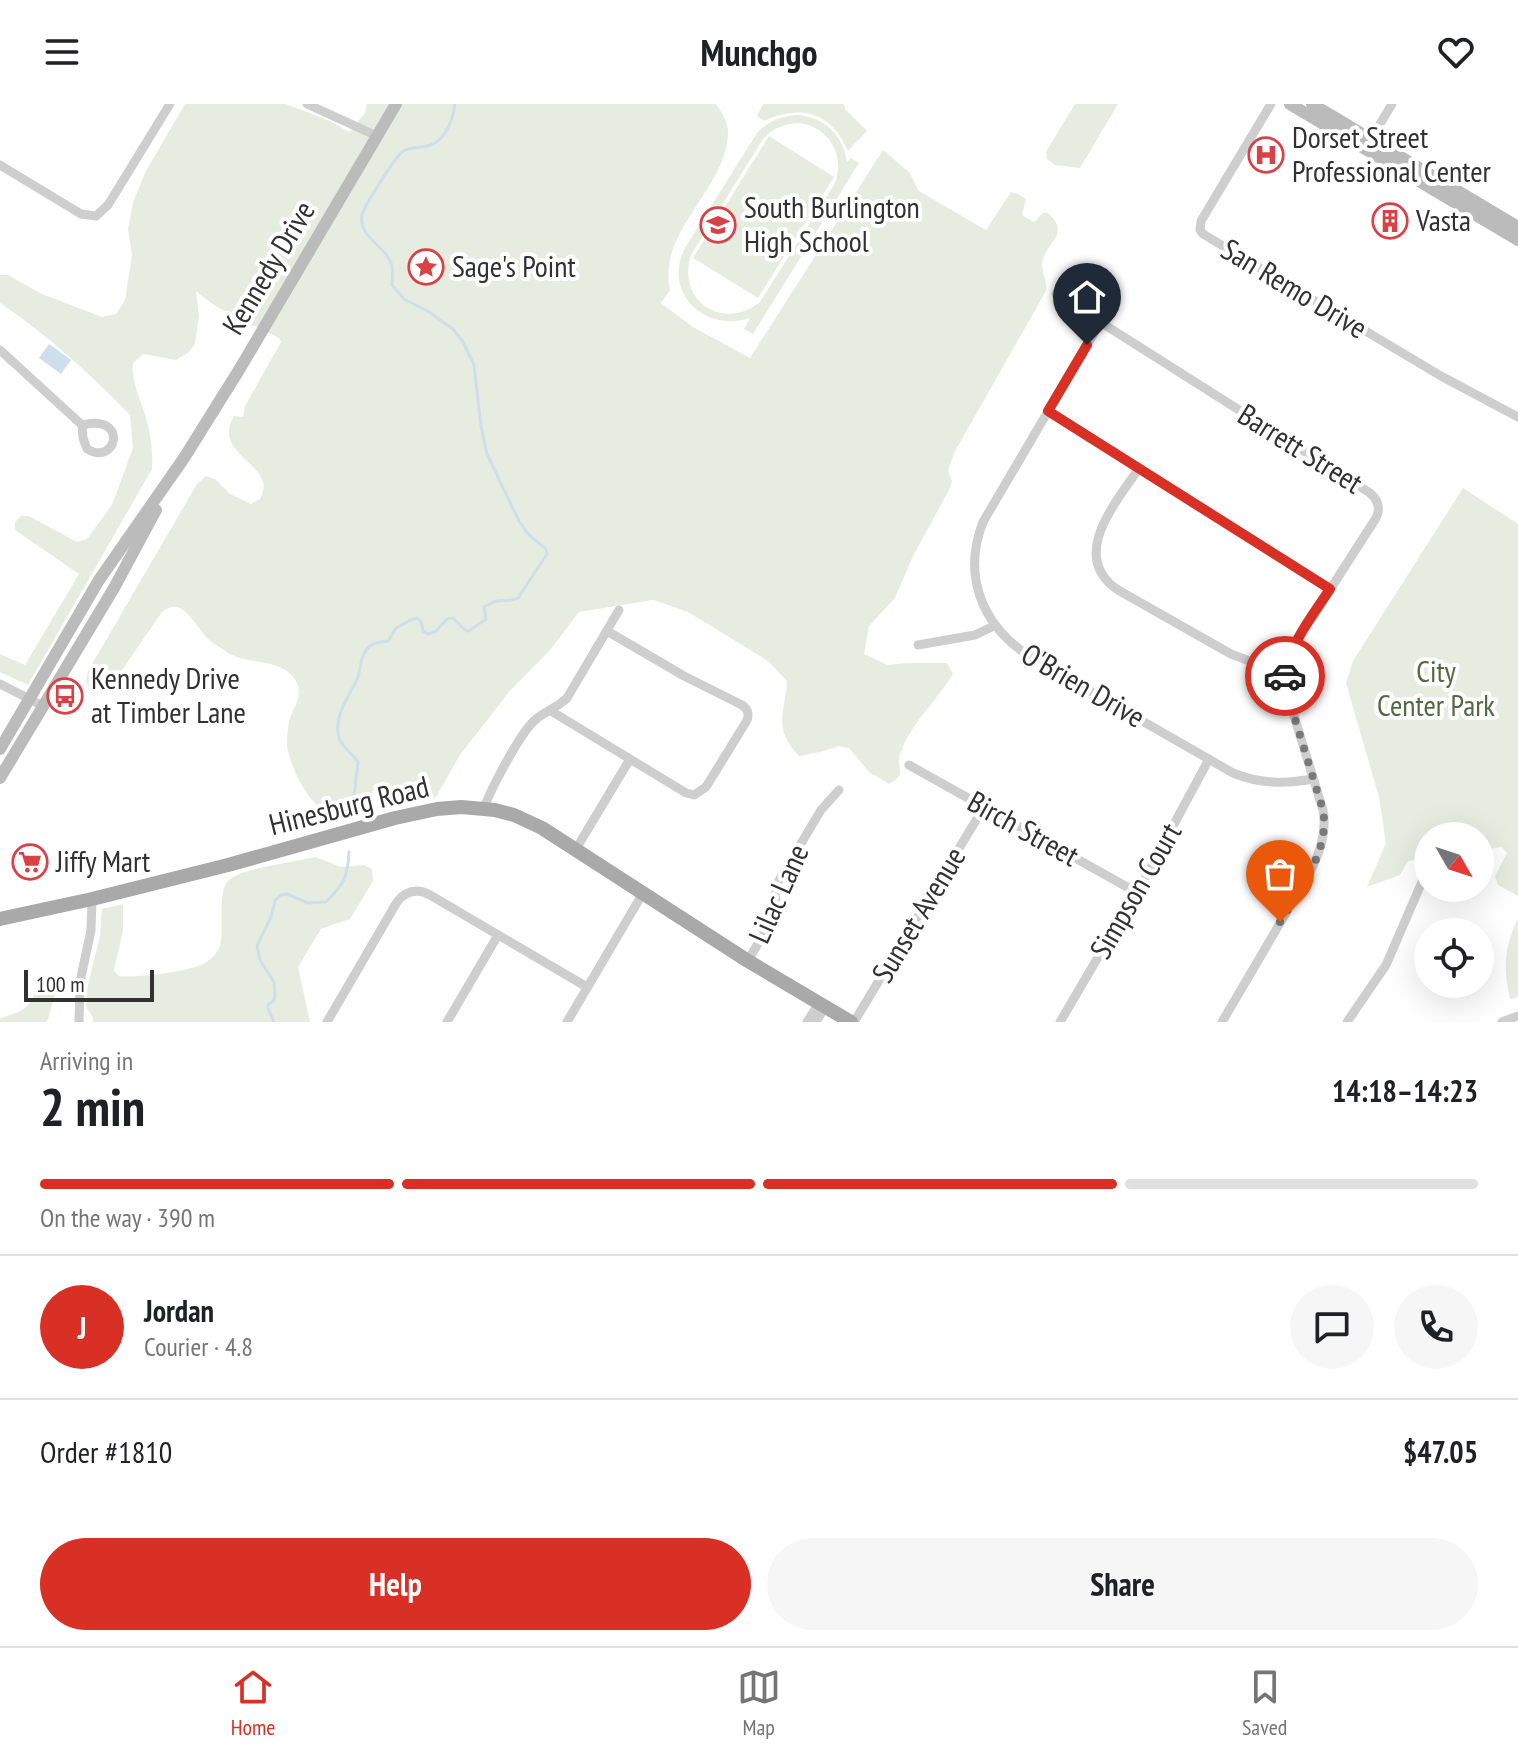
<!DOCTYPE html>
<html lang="en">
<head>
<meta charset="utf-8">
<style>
	:root { --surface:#fff; --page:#f6f6f6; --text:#202124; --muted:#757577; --line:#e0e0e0; --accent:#d93025 }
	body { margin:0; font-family:"PT Sans Narrow",sans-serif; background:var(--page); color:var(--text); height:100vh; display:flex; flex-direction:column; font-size:30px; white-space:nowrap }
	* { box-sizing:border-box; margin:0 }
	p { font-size:26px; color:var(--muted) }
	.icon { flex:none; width:44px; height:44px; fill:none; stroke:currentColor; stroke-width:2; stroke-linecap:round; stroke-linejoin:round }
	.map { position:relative; height:918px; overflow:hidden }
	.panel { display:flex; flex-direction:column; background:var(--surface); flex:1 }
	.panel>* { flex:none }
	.needle { width:52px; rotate:129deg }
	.tools { position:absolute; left:1414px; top:718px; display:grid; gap:16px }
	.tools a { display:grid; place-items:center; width:80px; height:80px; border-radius:50%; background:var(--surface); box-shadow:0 8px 32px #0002; font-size:40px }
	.scale { position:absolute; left:24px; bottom:20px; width:130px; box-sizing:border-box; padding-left:8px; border:4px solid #313131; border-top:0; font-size:22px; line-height:28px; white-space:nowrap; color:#313131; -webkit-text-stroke:6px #fff; paint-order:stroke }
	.pin { position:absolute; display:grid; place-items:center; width:68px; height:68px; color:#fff; margin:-82px -34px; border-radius:50% 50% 50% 0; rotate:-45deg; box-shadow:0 0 8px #0007 }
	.pin .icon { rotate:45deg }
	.courier { position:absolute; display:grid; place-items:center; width:80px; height:80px; margin:-40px; border:6px solid #d93025; border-radius:50%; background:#fff; color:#222; box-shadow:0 2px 10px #0007 }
	.summary em { font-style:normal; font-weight:700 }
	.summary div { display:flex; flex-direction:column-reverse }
	.summary { display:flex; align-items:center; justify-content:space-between; height:136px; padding:0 40px }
	h1 { font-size:52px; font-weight:700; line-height:60px }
	.bar { display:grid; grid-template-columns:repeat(4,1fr); gap:12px 8px; align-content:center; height:96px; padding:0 40px }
	.bar i { height:10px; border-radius:6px; background:var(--line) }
	.bar .on { background:var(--accent) }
	.bar p { grid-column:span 4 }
	.line { display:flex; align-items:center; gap:20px; padding:0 40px; border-top:2px solid var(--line) }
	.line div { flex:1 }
	.round { display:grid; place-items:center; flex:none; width:84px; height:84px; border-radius:42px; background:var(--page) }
	.primary-button { display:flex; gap:16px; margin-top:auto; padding:16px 40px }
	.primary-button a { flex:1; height:92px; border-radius:48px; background:var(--accent); color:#fff; font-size:32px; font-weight:700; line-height:92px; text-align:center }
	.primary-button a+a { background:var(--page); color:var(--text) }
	header { display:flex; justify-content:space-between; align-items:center; height:104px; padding:0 40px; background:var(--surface); font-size:36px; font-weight:700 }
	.dock { display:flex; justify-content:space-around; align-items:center; height:112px; border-top:2px solid var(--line); background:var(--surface); font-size:22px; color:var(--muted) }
	.dock a { display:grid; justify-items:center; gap:4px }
	.dock .on { color:var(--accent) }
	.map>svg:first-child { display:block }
	.green { fill:#e6ede0; fill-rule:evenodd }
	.water { fill:#cedfeb }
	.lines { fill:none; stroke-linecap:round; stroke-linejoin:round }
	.stream { stroke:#cedfeb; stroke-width:3 }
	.street { stroke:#cecece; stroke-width:9 }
	.secondary { stroke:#bbb; stroke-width:12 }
	.primary { stroke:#a9a9a9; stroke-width:14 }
	.done { stroke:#797979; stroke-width:8; stroke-dasharray:0 14.4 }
	.route { stroke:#d93025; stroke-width:10 }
	.labels { text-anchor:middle; stroke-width:8; stroke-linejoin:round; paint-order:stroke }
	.poi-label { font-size:30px; fill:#313131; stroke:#fff; text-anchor:start }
	.street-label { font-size:30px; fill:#313131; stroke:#fff }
	.park-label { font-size:30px; fill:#536a41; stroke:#fff }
</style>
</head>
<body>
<header><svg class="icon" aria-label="menu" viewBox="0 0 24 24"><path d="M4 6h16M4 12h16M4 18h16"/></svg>Munchgo<svg class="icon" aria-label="heart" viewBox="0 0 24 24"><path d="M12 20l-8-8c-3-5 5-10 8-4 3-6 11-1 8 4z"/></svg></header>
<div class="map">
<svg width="1518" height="918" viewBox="0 0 1518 918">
	<rect width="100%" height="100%" fill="#fff"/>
	<g class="green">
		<path d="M185,0H286L330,17L349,28L365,9L367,0H716C722,9 728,17 728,29C727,85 657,126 670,186L661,199L693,223L750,254L883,46L909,68L919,87L986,126L1011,88L1018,90L1026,95L1022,111L1034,118L1043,109H1048C1073,132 1043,138 1042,161C1042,171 1048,177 1046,187L954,349L948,367L952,377L949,386L913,452L895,494L869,522L864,550L888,561L907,559H947L953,570C938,595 916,614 903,642C903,644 899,653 899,654C898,669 907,669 889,680L869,668L849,644L839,642L824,647L799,652C772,623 785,611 787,577L768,557L688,508L653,496L579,508L551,545L509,588L460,651L436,693L397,703L403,682L372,687L377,708C364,712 349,717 335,713C311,706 288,662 287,639C287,631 288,621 290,614C294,602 303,593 297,579C286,556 257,560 237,553C230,551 223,545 216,541C196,530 186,488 162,508L111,582L102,588L90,586L86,577L88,567L197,380L206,372L215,375L230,390L251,400L260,395C261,393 264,384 264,383C262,357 213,346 234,312L243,313L245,302L281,238L279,234C252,220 219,208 196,187L199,212L195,240L189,248L176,256L143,250L133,259C131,280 143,300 148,321C151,335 153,350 152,365L28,581L0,568V550L25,561L79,470L15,426V418L21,412H29L77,438L87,435L112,401L133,344L130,311C90,270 48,231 0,199V171H8L42,190L102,213L116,210L125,196L132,151L128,125L133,98L146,67Z"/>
		<path d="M763,0H844L845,5L867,27L848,47C831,8 801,0 764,17L757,12Z"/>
		<polygon points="1075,0 1118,0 1080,64 1055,61 1047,55 1046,48"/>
		<path d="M797,11C825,13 843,31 847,58L851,54L859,59L753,230L744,225L750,214C704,229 661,188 686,142L757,29C768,17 781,12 797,11ZM800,19C829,24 845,50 835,79L760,198C723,228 676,196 691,151L763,35C773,24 785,19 800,19Z"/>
		<polygon points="769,32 834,73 758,194 693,154"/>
		<polygon points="1463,384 1518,420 1518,792 1498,781 1495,772 1507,749 1502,743 1480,746 1480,732 1428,732 1428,754 1408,757 1400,771 1367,783 1386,739 1379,693 1346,579 1353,557"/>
		<path d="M316,753L341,763L364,761L372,765L373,777L350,815L321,825L298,863L310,918H93V913L86,903L88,881L100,832L102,805L123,800V826L114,867L119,872C136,874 187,868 203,860C212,855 220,847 221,837C223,821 218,788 228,777C238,765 299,757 316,753Z"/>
		<path d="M1518,814V893L1510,895C1503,862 1504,845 1518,814Z"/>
		<path d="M54,872L60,874L47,918H0V914C20,908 28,907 36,887L48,881Z"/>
	</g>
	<polygon class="water" points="49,240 71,256 61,270 39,254"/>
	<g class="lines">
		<g class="stream">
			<path d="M353,701L358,658C353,650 342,643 339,634C333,611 349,594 357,575C361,566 360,554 366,546C372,538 379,538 388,537L396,524L409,517L417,514L421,517L423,527L428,530L436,527L447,515L453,514L465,526L469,527L486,515L484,503C499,492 506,500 518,494L547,450L546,445L528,430L519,417L487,350L481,322L474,261L463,238L453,225L429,208L404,195L392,181C392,175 393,168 392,162C387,142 358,134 362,111C364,102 395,54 402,48C411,41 421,45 431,41C446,35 453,15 455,0"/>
			<path d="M274,918L268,904V901L274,896L275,891L274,878L260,856L257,842L271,813L275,797L280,791L287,790L308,799L326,798C343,781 348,773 349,748"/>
		</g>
		<g class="street">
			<polyline points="307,0 377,32"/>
			<polyline points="1271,0 1201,117 1200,126 1203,130 1441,272 1518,313"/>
			<polyline points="1371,35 1392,0"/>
			<polyline points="0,61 81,110 96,112 108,101 170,0"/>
			<path d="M1056,190L1370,389C1378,396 1381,404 1376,414L1301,531L1286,566L1287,589L1323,706C1327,728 1320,749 1310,768L1222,918"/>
			<path d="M1100,219L983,418C962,472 982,521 1029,552L1233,669C1260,680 1285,680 1313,675"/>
			<path d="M0,246L82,321L83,334L87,345C117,363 129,309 82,321"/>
			<polyline points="1048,307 1330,485"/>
			<path d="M1139,364C1116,399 1068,452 1118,486L1231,550L1252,558L1286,566"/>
			<polyline points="918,541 975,531 994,522"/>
			<polyline points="0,580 43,602"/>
			<path d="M551,607L686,689L694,691L706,683L746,618C750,611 748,605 742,601L684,572L607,527"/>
			<polyline points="909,661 1136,788"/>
			<path d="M484,704C491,685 520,629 535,616C545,607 557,604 567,594L619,506"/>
			<polyline points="576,745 630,655"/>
			<polyline points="748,857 778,804 775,791 778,778 821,706 839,686"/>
			<polyline points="79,918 80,878 91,826 92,795"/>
			<path d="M327,918L397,798C406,787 417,784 430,791L587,883"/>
			<polyline points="447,918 498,831"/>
			<polyline points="567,918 643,789"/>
			<polyline points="807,918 819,899"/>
			<polyline points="816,918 825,903"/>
			<polyline points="854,918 984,703"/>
			<polyline points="1060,918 1151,763 1209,655"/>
			<polyline points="1347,918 1386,861 1428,764"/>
			<polyline points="1502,918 1518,912"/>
		</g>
		<g class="secondary">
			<polyline points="1290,0 1518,136"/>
			<polyline points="1312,0 1518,123"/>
			<polyline points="0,645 99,476 184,354 239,266 396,0"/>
			<polyline points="0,674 114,484 156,406"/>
		</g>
		<polyline class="primary" points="0,815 92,795 228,761 395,714 437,705 461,703 495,706 514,711 542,724 748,857 851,918"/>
	</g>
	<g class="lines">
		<path class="done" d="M1280,818C1300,784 1330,748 1323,706L1287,589L1285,572"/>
		<path class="route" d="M1087,241L1048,307L1330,485C1313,511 1289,540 1285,572"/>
	</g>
	<defs>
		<symbol id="hospital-ring" viewBox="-11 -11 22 22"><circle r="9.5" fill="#fff" stroke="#da4147" stroke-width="1.5"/><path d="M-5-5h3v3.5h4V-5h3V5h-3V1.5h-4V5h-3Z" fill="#da4147"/></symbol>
		<symbol id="building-ring" viewBox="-11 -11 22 22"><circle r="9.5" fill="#fff" stroke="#da4147" stroke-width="1.5"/><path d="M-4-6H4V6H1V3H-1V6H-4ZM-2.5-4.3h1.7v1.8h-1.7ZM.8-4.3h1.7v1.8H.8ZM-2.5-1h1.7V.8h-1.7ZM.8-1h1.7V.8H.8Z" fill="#da4147"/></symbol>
		<symbol id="school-ring" viewBox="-11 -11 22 22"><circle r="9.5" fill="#fff" stroke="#da4147" stroke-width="1.5"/><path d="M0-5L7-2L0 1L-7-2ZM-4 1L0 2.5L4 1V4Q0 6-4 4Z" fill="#da4147"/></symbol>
		<symbol id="sight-ring" viewBox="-11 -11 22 22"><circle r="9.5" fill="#fff" stroke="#da4147" stroke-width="1.5"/><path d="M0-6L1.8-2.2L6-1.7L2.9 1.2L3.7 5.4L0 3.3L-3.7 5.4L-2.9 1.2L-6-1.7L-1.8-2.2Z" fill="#da4147"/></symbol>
		<symbol id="bus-ring" viewBox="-11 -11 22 22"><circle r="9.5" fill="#fff" stroke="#da4147" stroke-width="1.5"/><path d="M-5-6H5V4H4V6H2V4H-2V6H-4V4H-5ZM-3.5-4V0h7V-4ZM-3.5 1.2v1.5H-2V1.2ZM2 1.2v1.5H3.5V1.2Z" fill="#da4147"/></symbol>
		<symbol id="supermarket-ring" viewBox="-11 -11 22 22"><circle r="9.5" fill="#fff" stroke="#da4147" stroke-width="1.5"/><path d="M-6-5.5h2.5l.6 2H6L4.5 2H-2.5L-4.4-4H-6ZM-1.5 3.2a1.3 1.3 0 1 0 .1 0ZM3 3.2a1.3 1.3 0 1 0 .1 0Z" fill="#da4147"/></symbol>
	</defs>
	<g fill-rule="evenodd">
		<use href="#hospital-ring" x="1246" y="31" width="40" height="40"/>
		<use href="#building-ring" x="1370" y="97" width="40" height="40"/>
		<use href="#school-ring" x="698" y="101" width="40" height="40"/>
		<use href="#sight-ring" x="406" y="143" width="40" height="40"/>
		<use href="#bus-ring" x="45" y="572" width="40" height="40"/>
		<use href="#supermarket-ring" x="10" y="738" width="40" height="40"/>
	</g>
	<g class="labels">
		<g class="poi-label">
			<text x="1292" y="44">Dorset Street<tspan x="1292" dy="34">Professional Center</tspan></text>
			<text x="744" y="114">South Burlington<tspan x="744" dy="34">High School</tspan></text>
			<text x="1416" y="127">Vasta</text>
			<text x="452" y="173">Sage's Point</text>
			<text x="91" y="585">Kennedy Drive<tspan x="91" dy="34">at Timber Lane</tspan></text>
			<text x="56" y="768">Jiffy Mart</text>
		</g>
		<g class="street-label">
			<text transform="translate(269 164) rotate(-59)" y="10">Kennedy Drive</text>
			<text transform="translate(1294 185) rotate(31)" y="10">San Remo Drive</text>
			<text transform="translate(1300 345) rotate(32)" y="10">Barrett Street</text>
			<text transform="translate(1083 582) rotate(30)" y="10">O'Brien Drive</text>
			<text transform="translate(349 702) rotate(-14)" y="10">Hinesburg Road</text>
			<text transform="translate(1023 725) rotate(29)" y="10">Birch Street</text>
			<text transform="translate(1136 787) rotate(-60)" y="10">Simpson Court</text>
			<text transform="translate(779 790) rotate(-66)" y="10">Lilac Lane</text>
			<text transform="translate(919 811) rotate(-59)" y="10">Sunset Avenue</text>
		</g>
		<g class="park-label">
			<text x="1436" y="578">City<tspan x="1436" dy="34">Center Park</tspan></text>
		</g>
	</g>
</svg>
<div class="tools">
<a><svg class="needle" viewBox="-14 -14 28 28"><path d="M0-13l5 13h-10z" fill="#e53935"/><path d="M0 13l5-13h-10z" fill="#757577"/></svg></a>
<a><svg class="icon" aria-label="locate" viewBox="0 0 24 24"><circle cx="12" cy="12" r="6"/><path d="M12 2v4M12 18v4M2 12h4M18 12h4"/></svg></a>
</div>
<div class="scale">100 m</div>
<div class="pin" style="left:1280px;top:818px;background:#ea580c"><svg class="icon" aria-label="bag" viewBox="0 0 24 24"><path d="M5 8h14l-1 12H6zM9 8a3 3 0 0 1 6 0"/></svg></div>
<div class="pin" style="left:1087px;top:241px;background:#1f2937"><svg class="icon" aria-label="home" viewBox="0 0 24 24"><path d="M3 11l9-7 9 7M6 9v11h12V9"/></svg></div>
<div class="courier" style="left:1285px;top:572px"><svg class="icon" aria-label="car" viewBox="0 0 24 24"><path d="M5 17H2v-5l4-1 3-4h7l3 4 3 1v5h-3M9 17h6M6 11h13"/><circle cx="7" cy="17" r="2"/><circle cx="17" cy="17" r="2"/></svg></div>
</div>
<section class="panel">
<div class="summary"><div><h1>2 min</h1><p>Arriving in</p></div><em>14:18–14:23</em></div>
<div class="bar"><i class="on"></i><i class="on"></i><i class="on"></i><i></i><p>On the way · 390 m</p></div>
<div class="line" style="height:144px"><b class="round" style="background:var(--accent);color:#fff">J</b><div><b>Jordan</b><p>Courier · 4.8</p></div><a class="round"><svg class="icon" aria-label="chat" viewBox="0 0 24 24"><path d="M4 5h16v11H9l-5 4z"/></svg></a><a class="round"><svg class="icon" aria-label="phone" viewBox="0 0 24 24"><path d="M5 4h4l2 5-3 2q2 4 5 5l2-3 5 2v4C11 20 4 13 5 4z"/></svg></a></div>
<div class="line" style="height:104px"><div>Order #1810</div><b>$47.05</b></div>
<div class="primary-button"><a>Help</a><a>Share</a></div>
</section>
<nav class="dock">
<a class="on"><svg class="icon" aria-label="home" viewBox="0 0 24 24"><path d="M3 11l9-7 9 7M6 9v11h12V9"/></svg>Home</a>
<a><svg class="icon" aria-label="map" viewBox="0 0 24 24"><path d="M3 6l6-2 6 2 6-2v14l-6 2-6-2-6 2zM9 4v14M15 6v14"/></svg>Map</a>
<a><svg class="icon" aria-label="saved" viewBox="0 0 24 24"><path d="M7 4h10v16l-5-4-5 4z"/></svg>Saved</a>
</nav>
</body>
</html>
